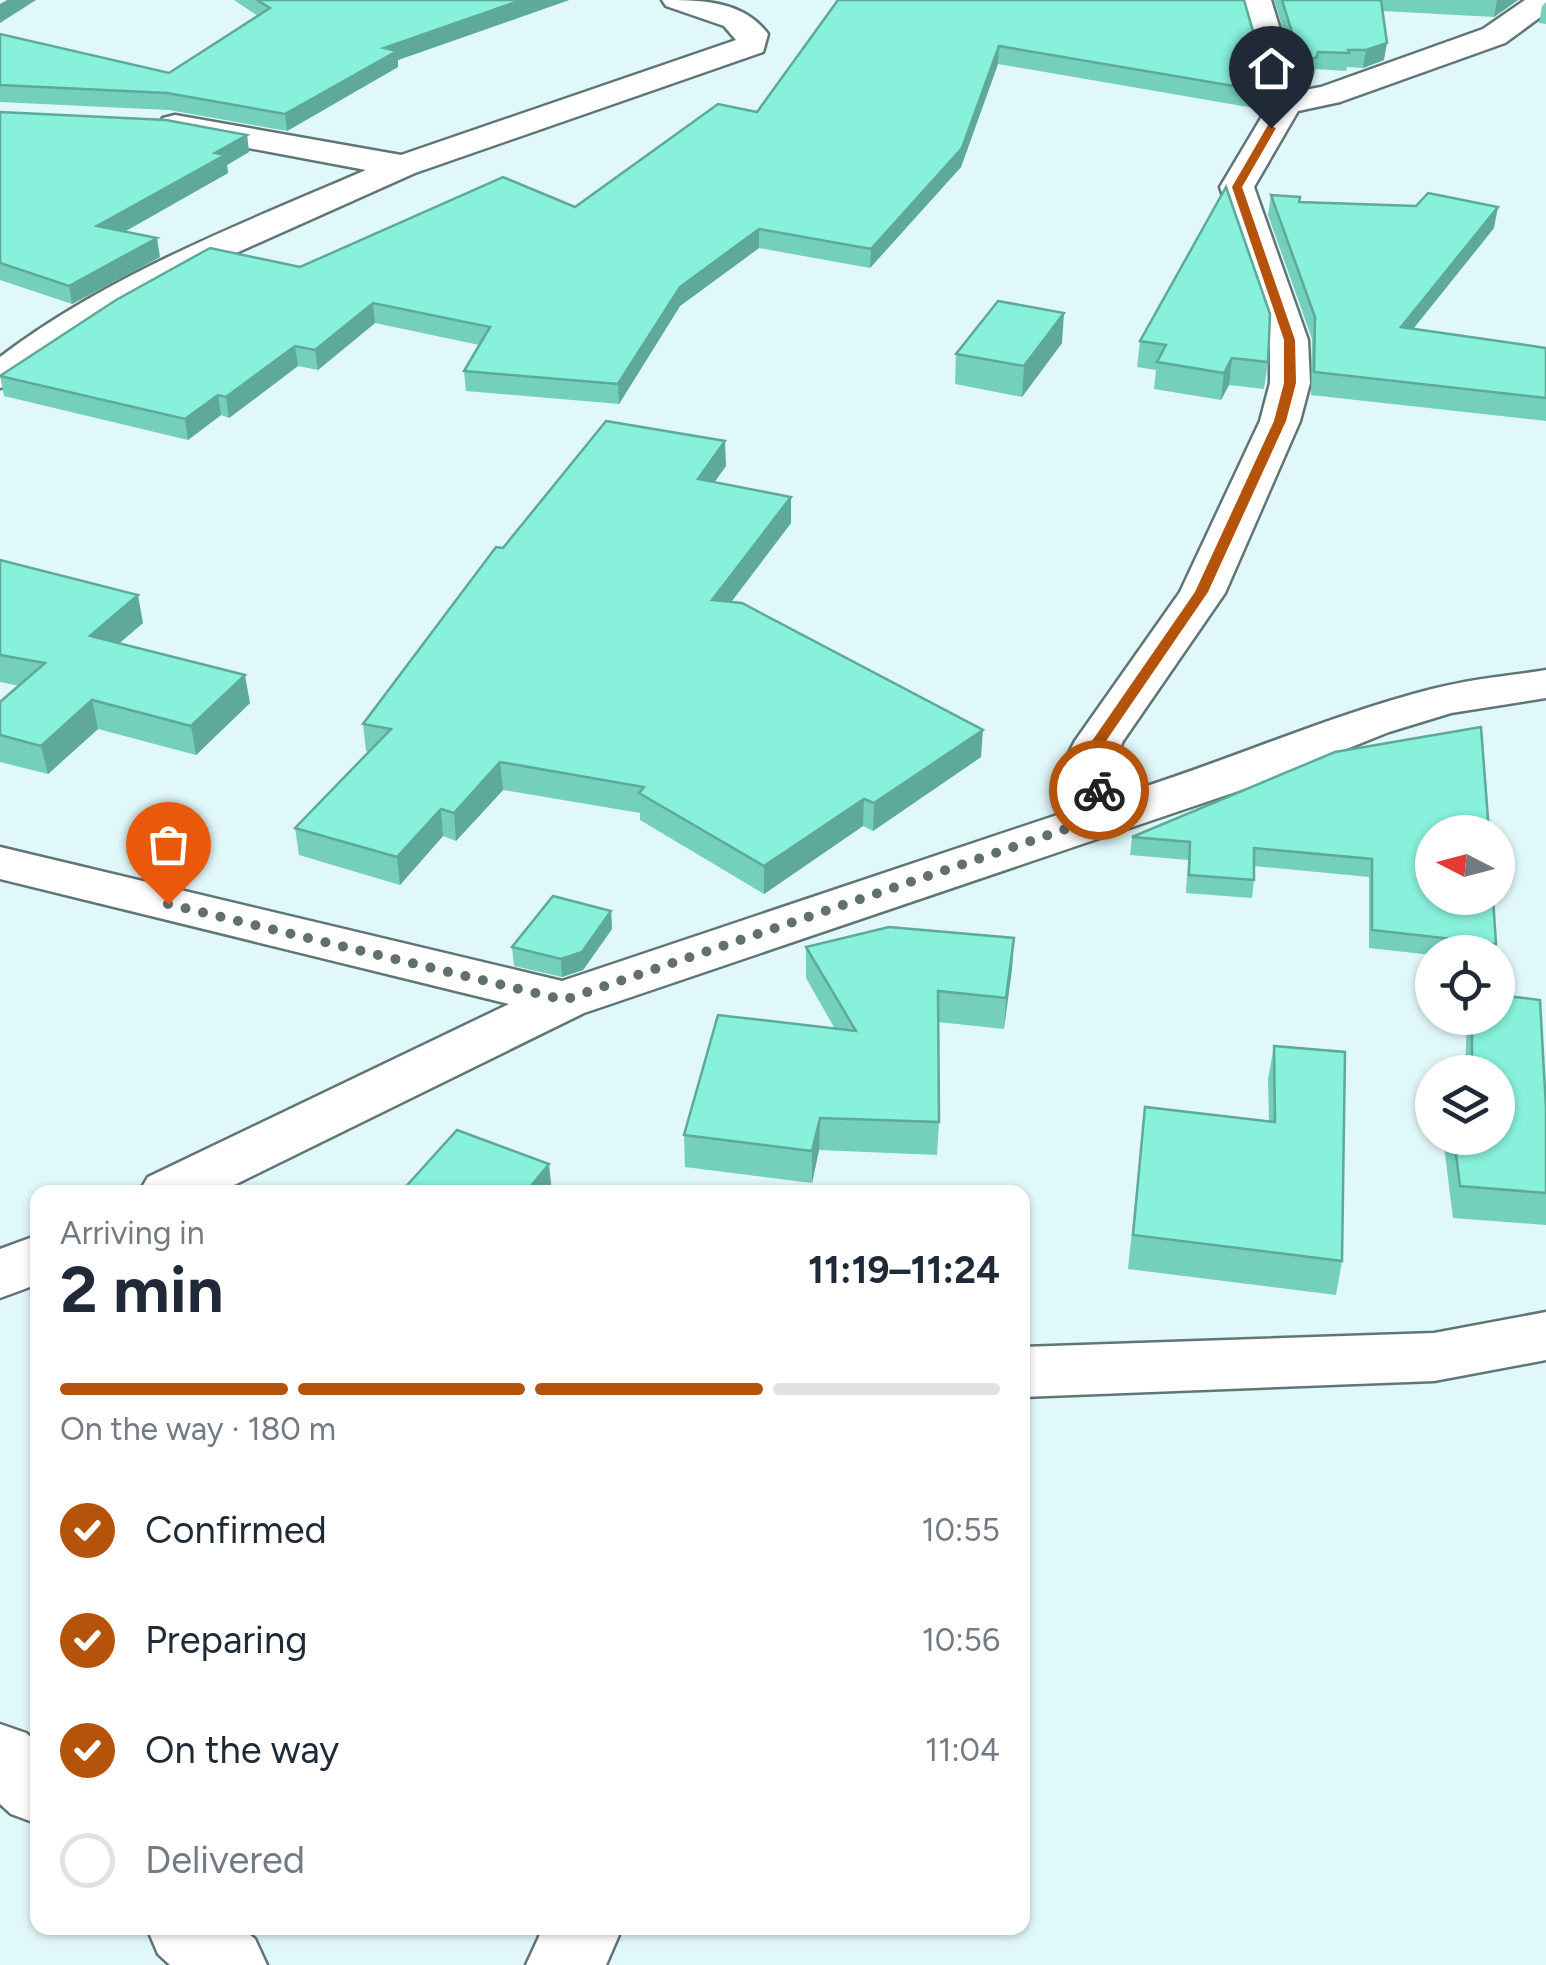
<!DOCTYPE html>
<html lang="en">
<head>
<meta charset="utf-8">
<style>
	:root { --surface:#fff; --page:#f2f2f3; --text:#1f2937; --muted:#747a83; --line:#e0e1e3; --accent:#b45309 }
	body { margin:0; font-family:Figtree,sans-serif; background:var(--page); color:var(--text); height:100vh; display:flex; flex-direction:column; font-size:38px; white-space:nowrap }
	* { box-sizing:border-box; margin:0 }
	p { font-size:32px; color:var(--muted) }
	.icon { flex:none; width:55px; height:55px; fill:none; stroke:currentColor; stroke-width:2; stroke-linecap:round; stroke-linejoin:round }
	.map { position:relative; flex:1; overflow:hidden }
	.drawer { position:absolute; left:30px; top:1185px; width:1000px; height:750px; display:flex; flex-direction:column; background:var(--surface); border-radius:20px; box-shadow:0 2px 8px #0004 }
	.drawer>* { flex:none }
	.needle { width:65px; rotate:276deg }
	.buttons { position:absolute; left:1415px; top:815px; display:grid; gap:20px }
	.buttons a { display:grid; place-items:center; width:100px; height:100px; border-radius:50%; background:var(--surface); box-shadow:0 2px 8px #0004; font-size:50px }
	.pin { position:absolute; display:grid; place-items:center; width:85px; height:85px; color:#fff; margin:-102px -42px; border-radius:50% 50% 50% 0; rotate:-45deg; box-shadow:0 0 10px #0007 }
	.pin .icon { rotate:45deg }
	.courier { position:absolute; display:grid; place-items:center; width:100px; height:100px; margin:-50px; border:8px solid #b45309; border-radius:50%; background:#fff; color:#222; box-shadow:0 2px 12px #0007 }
	.head em { font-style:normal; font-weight:700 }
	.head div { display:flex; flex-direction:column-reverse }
	.head { display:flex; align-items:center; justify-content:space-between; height:170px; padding:0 30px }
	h1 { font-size:65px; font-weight:700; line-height:75px }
	.bar { display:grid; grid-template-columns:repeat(4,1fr); gap:15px 10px; align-content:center; height:120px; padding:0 30px }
	.bar i { height:12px; border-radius:8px; background:var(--line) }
	.bar .current { background:var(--accent) }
	.bar p { grid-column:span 4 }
	ol { padding:0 30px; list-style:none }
	li { display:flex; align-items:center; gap:30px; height:110px }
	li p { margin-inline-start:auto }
	li .icon { padding:10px; border-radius:50%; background:var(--accent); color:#fff; stroke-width:4 }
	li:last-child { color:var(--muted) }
	li i { width:55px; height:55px; border:5px solid var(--line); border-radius:50% }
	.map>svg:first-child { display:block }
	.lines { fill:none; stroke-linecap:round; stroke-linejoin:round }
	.street-casing { stroke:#607576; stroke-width:5 }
	.street { fill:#fff; fill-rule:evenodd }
	.wall { fill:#74cfbc }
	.shaded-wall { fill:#5ea999 }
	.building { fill:#87f1db; stroke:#5ea999; stroke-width:2.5 }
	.route { fill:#b45309 }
	.done { stroke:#616f70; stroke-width:10; stroke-dasharray:0 18 }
</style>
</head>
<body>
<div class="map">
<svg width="1546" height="1965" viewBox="0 0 1546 1965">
	<rect width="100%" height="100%" fill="#e1f8fa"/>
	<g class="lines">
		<defs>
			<g id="street">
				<path d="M662,0C700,0 743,0 768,34L763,52L415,173L198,270L63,346L14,384L0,388V357C109,274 241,224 366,170L163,132L158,125L163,118L175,115L401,155L736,40L724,26L666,6Z"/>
				<path d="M1241,0H1271L1299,91L1321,87L1483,29L1525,0H1546V13L1505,43L1340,102L1298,111L1254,187L1308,340L1310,383L1300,421L1225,593L1123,741L1112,766L1125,793C1228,761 1327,716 1432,689C1469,679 1508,676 1546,670V698L1451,713L1389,732L1259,784L584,1013L220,1192H139L148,1177L509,1004L0,879V847L562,981L1081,807L1062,766L1075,741L1180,592L1260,421L1270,383V340L1220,187L1270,103Z"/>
				<polygon points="38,1235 38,1284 0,1298 0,1249"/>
				<polygon points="1546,1312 1546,1360 1434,1381 1022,1397 1022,1347 1434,1333"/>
				<polygon points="0,1724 26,1733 38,1743 38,1824 11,1814 0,1804"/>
				<polygon points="147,1928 242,1928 255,1939 267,1965 170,1965 158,1954"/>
				<polygon points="543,1928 622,1928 606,1965 526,1965"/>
			</g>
		</defs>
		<use href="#street" class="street-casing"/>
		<use href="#street" class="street"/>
	</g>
	<g class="wall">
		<polygon points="234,0 569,0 398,60 398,67 287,131 169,110 0,102 0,34 169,73 258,16"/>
		<polygon points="838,0 1267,80 1265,97 1254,108 998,64 961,167 870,268 759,248 680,306 619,404 466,391 464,371 479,345 375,323 318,370 298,366 229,418 221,415 188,440 4,396 0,376 300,267 575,207 757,112"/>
		<polygon points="1274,0 1518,0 1494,17 1383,11 1384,60 1363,68 1347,67 1346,71 1316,69 1314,76 1298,76"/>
		<polygon points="1546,2 1546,24 1539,23 1542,6"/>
		<polygon points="0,112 247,135 249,152 227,165 228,173 124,232 160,257 72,304 0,280"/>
		<polygon points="1271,195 1299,202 1494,228 1413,329 1546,348 1546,421 1311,395 1312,339 1268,215"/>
		<polygon points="1140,341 1268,362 1264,389 1229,385 1221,400 1154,389 1156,370 1137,367"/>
		<polygon points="1062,343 1022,397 955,384 956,354"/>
		<polygon points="726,466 714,482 791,497 791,523 731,602 981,757 873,831 863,826 764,894 640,820 640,813 503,790 456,841 443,836 400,885 299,855 295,828 369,752 366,751 363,724 503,548"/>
		<polygon points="0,560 143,623 119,643 250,703 196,755 98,729 48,774 0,762 0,702 19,686 0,682"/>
		<polygon points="1335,752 1496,944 1494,952 1432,952 1432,955 1369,948 1369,877 1254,866 1254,880 1252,898 1186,893 1188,860 1130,855 1132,837"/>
		<polygon points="611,911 612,929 583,970 562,977 514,966 512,947"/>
		<polygon points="1014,938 1004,1029 938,1022 939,1122 937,1155 819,1150 812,1183 685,1167 684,1135 835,1029 806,978 806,947"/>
		<polygon points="1467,1018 1498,1018 1546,1108 1546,1225 1453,1218 1443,1138 1498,1138 1498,1072 1465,1072"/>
		<polygon points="1274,1046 1342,1261 1336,1295 1128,1269 1145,1107 1269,1122 1268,1079"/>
	</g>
	<g class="shaded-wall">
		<polygon points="7,0 36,0 0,23 0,4"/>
		<polygon points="522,0 569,0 398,60 398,67 287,131 285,114 384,48"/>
		<polygon points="1497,0 1518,0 1494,17"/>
		<polygon points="1387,43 1384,60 1363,68 1366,50"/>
		<polygon points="999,46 998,64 961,167 870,268 871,249"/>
		<polygon points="1267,80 1265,97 1254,108 1257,90"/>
		<polygon points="247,135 249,152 227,165 228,173 101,245 97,226 215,153"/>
		<polygon points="1498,207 1494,228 1397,349 1401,327"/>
		<polygon points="759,229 759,248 680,306 619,404 618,384 680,287"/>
		<polygon points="157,238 160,257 72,304 69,286"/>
		<polygon points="373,303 375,323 318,370 315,350"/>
		<polygon points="1064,313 1062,343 1022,397 1024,366"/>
		<polygon points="295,346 298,366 229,418 226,397"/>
		<polygon points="1232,358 1229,385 1221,400 1224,373"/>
		<polygon points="218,395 221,415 188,440 185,419"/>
		<polygon points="725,441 726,466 699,504 698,479"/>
		<polygon points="791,497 791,523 713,626 712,600"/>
		<polygon points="138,595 143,623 95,664 90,636"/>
		<polygon points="245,675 250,703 196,755 191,726"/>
		<polygon points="92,700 98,729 48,774 41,746"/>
		<polygon points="983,730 981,757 873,831 874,803"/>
		<polygon points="500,762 503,790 456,841 454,813"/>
		<polygon points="864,799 863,826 764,894 764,866"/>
		<polygon points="441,809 443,836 400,885 397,857"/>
		<polygon points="611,911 612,929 583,970 562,977 561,959"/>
		<polygon points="1014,938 1012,970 1004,1029 1006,998"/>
		<polygon points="820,1118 819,1150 812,1183 812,1151"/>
		<polygon points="549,1164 552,1192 526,1192"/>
	</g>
	<g class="building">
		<polygon points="257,0 522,0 384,48 397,51 285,114 167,93 0,85 0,34 169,73 270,8"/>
		<polygon points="838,0 1244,0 1267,80 1257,90 999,46 962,148 871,249 759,229 680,287 618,384 464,371 490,327 373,303 315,350 295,346 226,397 218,395 185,419 0,376 116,300 210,248 300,267 503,177 575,207 718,104 757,112"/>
		<polygon points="1282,0 1381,0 1387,43 1366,50 1348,50 1349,53 1318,52 1316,58 1300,58"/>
		<polygon points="0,112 166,120 247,135 215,153 225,155 97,226 157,238 69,286 0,263"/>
		<polygon points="1226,187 1270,314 1268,362 1232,358 1224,373 1157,362 1166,345 1140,341"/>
		<polygon points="1428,193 1498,207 1401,327 1546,348 1546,398 1314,372 1315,317 1271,195 1300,197 1299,202 1416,206"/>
		<polygon points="998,301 1064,313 1024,366 956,354"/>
		<polygon points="606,421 725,441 698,479 791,497 712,600 742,603 983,730 874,803 864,799 764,866 639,793 644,787 500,762 454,813 441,809 397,857 295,828 391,729 363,724 496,547 503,548"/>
		<polygon points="0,560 138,595 90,636 245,675 191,726 92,700 41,746 0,735 0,702 45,663 0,655"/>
		<polygon points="1481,727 1489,832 1432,832 1432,898 1493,898 1496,944 1372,930 1372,859 1254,848 1254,880 1189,875 1190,842 1132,837 1335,752"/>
		<polygon points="553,896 611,911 582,952 561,959 512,947"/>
		<polygon points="889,927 1014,938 1006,998 938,991 939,1122 820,1118 812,1151 684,1135 718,1015 856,1031 806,947"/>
		<polygon points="1498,995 1540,1000 1546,1108 1546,1193 1460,1186 1454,1138 1498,1138 1498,1072 1472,1072 1472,1018 1498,1018"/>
		<polygon points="1274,1046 1345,1052 1342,1261 1133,1235 1145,1107 1275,1122"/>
		<polygon points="457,1130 549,1164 526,1192 401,1192"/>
	</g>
	<polygon class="route" points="1268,125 1276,128 1242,187 1295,340 1296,383 1286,421 1208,592 1106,741 1094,766 1106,790 1093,793 1080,766 1092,741 1195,592 1274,421 1284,383 1284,340 1232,187"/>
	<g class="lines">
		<polyline class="done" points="168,904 564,1000 1110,814 1099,790"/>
	</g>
</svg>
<div class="buttons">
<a><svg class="needle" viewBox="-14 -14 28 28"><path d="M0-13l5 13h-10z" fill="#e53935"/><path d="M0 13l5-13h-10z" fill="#747a83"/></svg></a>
<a><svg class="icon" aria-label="locate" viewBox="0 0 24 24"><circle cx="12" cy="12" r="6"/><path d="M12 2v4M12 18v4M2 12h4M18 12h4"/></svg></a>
<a><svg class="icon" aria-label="layers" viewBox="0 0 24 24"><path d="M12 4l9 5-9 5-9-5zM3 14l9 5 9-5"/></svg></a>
</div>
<div class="pin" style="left:168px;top:904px;background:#ea580c"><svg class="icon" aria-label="bag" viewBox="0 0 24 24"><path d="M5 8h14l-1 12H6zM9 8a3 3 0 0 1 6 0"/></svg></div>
<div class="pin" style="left:1271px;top:128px;background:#1f2937"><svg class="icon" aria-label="home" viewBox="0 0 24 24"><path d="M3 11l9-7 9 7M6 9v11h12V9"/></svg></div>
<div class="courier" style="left:1099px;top:790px"><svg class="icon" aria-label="bike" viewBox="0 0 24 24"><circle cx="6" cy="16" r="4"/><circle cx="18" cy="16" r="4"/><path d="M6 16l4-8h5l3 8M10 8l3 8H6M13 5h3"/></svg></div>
<section class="drawer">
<div class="head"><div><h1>2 min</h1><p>Arriving in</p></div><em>11:19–11:24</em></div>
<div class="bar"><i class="current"></i><i class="current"></i><i class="current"></i><i></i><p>On the way · 180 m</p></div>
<ol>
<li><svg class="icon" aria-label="check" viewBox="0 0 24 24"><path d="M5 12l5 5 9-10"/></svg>Confirmed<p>10:55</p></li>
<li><svg class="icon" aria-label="check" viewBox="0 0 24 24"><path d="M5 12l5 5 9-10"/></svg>Preparing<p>10:56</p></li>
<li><svg class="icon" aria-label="check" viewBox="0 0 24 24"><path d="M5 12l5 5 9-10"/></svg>On the way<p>11:04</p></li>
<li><i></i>Delivered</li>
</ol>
</section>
</div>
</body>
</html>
